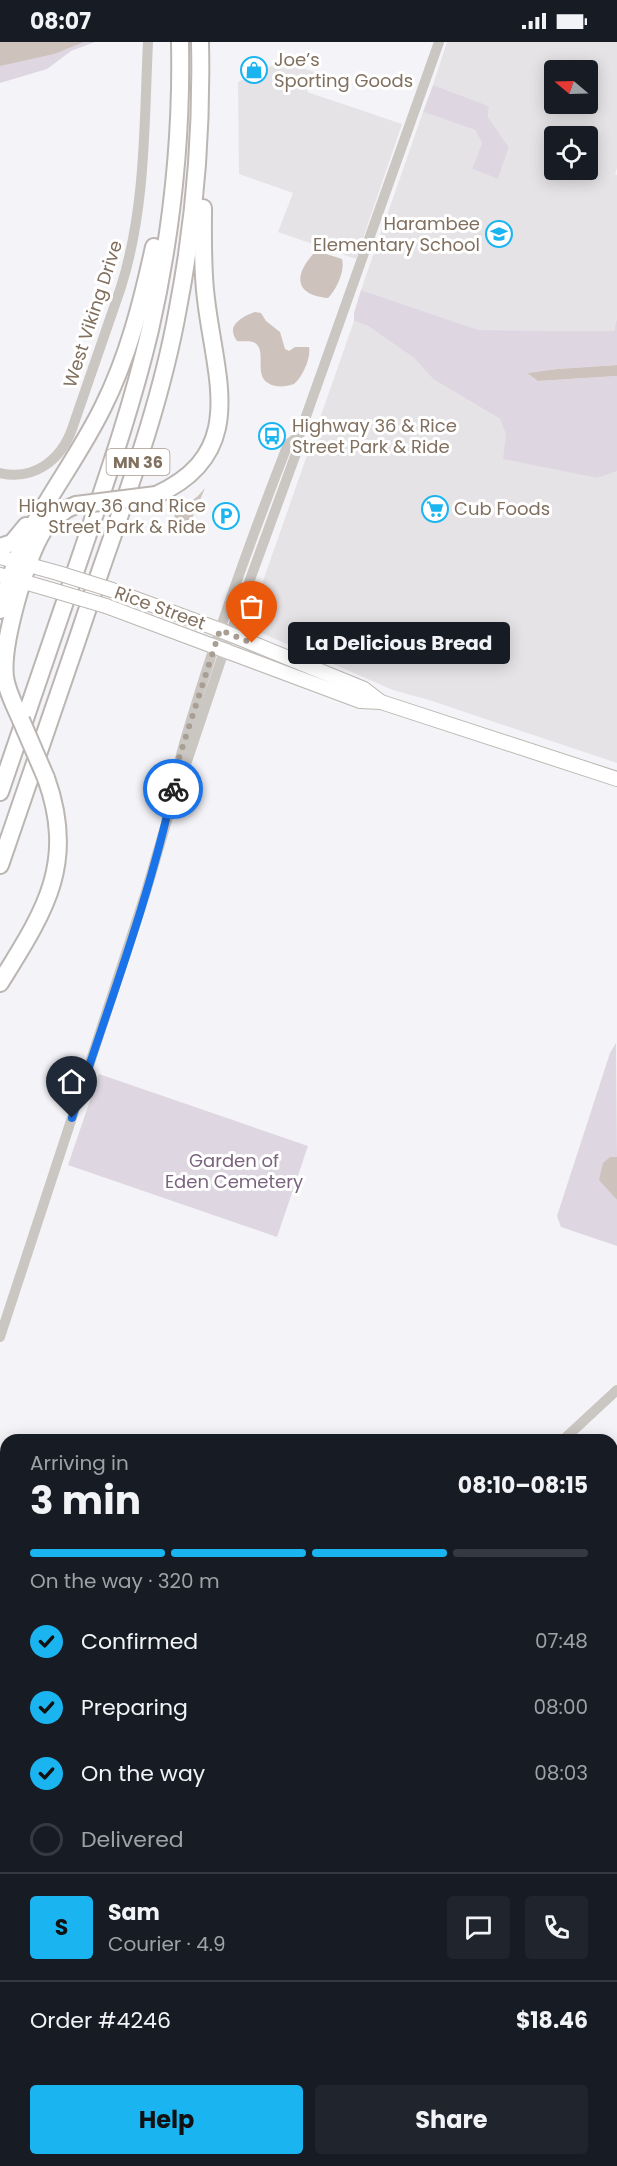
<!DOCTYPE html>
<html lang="en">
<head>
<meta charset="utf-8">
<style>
	:root { --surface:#171b24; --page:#20242c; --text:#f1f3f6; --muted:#9ea1a6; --line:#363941; --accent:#1ab4f1 }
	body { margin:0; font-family:Poppins,sans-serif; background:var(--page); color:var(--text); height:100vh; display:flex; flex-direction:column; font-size:22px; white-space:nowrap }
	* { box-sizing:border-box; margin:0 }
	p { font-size:20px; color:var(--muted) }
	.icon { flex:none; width:33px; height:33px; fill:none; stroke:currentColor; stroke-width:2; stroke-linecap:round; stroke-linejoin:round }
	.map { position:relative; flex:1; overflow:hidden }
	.details { position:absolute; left:0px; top:1392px; width:618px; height:732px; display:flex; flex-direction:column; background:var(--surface); border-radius:18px 18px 0 0; box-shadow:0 3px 15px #0003 }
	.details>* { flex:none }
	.needle { width:39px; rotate:289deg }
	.controls { position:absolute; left:544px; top:18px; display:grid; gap:12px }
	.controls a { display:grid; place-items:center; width:54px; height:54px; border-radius:6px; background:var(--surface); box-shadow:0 3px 15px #0003; font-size:30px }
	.pin { position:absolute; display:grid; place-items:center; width:51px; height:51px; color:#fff; margin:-62px -26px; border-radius:50% 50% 50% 0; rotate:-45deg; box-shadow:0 0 6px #0007 }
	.pin .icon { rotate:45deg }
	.courier { position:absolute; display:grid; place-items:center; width:60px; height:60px; margin:-30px; border:4px solid #1a73e8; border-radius:50%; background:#fff; color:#222; box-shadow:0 2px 8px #0007 }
	.bubble { position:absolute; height:42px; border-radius:6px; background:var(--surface); box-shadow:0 3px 15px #0003; font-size:20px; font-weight:700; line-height:42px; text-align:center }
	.overview em { font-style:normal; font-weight:700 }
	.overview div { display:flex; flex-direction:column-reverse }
	.overview { display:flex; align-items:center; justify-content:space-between; height:102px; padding:0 30px }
	h1 { font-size:39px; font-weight:700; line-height:45px }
	.bar { display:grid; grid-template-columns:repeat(4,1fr); gap:9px 6px; align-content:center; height:72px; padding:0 30px }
	.bar i { height:8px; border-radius:4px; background:var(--line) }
	.bar .current { background:var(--accent) }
	.bar p { grid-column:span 4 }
	.line { display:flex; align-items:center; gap:15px; padding:0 30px; border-top:2px solid var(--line) }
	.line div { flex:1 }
	.round { display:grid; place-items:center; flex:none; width:63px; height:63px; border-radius:6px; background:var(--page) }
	ol { padding:0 30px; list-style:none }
	li { display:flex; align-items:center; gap:18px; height:66px }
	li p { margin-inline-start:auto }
	li .icon { padding:6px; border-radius:50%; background:var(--accent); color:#111; stroke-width:4 }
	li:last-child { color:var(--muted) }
	li i { width:33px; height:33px; border:3px solid var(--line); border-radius:50% }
	.button { display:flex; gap:12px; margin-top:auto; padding:12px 30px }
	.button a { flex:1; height:69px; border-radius:6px; background:var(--accent); color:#111; font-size:24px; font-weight:700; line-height:69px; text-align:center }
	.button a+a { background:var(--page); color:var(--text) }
	.status { display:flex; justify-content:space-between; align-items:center; height:42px; padding:0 30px; background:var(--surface); direction:ltr }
	.status svg { height:16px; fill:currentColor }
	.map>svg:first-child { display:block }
	.built { fill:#e5e3e5; fill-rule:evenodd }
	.green { fill:#ded7e1 }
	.water { fill:#cdc2bc }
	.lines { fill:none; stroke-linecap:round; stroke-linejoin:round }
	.major-casing { stroke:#bcb7b2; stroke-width:16 }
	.highway-casing { stroke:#bbb6b2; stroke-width:20 }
	.minor { stroke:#cac6c1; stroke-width:10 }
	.major { stroke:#fff; stroke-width:14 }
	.highway { stroke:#fff; stroke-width:16 }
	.major-bridge-casing { stroke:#bcb7b2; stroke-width:16; stroke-linecap:butt }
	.highway-bridge-casing { stroke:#bbb6b2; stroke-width:20; stroke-linecap:butt }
	.major-bridge { stroke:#fff; stroke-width:14 }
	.highway-bridge { stroke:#fff; stroke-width:16 }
	.done { stroke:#a99e94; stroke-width:6; stroke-dasharray:0 10.8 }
	.route { stroke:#1a73e8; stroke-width:8 }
	.labels { text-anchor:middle; stroke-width:6; stroke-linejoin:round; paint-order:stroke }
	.shield { fill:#fff; stroke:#a79b8f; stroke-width:1.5 }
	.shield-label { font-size:16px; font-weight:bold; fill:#81705f }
	.poi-label { font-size:18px; fill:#81705f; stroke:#fff; text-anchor:start }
	.street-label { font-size:18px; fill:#81705f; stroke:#fff }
	.park-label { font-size:18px; fill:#7a637e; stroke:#fff }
</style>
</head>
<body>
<div class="status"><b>08:07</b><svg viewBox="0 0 49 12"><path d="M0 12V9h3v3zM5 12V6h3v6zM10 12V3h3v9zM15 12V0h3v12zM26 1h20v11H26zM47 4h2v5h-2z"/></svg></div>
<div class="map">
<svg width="617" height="2124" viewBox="0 0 617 2124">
	<rect width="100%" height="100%" fill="#f4f3f7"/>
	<g class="built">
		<path d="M447,0H617V126L615,132L617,133V276L614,289L479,288L361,248L423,70L475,88L482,101L472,127L498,137L509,107L488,75L489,64L433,43ZM555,28H588V62H555ZM555,94H588V128H555Z"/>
		<polygon points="282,19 314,30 307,50 402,82 356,217 278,190 293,151 239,132 238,40"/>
		<polygon points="354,279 368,284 414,316 433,337 500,377 507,392 598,436 617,429 617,721 429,658 393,648 252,587 248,582"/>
	</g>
	<g class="green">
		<polygon points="0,0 95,0 71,9 47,27 0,41"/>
		<polygon points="433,43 489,64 488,75 509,106 498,137 472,127 482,101 475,88 423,70"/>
		<polygon points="361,248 479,288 614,289 617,276 617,323 557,327 527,331 538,339 617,334 617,429 598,436 503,417 506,392 500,377 433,337 414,316 368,284 354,279 354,271"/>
		<polygon points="616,1001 617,1115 610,1115 606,1145 617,1158 617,1204 561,1185 557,1174 610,1011"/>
		<polygon points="99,1032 308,1104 277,1195 68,1123"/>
		<polygon points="0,1914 6,1919 6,2118 219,2118 208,2124 0,2124"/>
		<polygon points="432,2118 610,2118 612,2124 431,2124"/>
	</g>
	<g class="water">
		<polygon points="0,0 84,0 54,12 0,24"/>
		<path d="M314,211H323L342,217C345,229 337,247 328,256C295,253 293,234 314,211Z"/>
		<path d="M255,270L261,271L266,279L280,290L285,307L289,309L295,305H309C311,316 303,334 294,342C288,344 282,345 276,344C249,339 269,310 255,301C250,298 242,300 237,299C235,296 233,293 233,289C232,280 248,272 255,270Z"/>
		<polygon points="617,323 617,334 538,339 527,331 557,327"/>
		<polygon points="205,446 190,481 187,481 174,476 175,472 198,454"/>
		<polygon points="610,1115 617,1115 617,1158 599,1138 603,1121"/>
		<polygon points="617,1524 617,1792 612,1788 612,1528"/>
		<rect x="0" y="2024" width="6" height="75"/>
	</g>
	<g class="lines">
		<defs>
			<g id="major">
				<polyline points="0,515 58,531"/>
				<polyline points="0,533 52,548"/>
				<polyline points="112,548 220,588 364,647 381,660"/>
				<polyline points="106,564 360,659 381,660 617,737"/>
			</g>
			<g id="highway">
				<path d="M156,453C249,411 215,336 206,257C202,227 203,196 203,166"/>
				<polyline points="0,505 12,501 26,484"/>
				<path d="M0,568C8,543 15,518 27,495C50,451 81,410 103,365C128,315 142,260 154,205"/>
				<path d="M21,678C15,664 7,650 5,635C1,602 26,517 43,489C49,480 58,473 67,467"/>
				<path d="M0,750C27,670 55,590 82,510C107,436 132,364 150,288C171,195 182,96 180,0"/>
				<path d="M0,823C34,725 68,626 101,527C131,441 162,356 178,266C195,178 202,90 200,0"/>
				<path d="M0,941C44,870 77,822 46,736"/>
			</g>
		</defs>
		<use href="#major" class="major-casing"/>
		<use href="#highway" class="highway-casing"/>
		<g class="minor">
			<path d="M0,431C34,439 61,418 72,387L121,245C146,166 144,82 148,0"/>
			<path d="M175,738C181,708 191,679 200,649C226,566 256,484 288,402L299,394"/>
			<polyline points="0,1295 145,853 165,785 224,609 298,406 299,394 439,0"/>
			<polyline points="563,1398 617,1348"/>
			<polyline points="612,2097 617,2106"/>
		</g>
		<use href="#major" class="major"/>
		<use href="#highway" class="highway"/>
		<defs>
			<g id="major-bridge">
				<polyline points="58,531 112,548"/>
				<polyline points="52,548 106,564"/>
			</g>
			<g id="highway-bridge">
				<polyline points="67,467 76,463 156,453"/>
				<polyline points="21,678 46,736"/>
			</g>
		</defs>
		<use href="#major-bridge" class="major-bridge-casing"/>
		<use href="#highway-bridge" class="highway-bridge-casing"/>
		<use href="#major-bridge" class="major-bridge"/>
		<use href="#highway-bridge" class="highway-bridge"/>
	</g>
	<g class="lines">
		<polyline class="done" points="173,747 179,716 220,588 252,601"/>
		<path class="route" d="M72,1076C107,967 149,859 173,747"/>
	</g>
	<defs>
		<symbol id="shop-ring" viewBox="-11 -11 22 22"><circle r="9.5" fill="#fff" stroke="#1ab4f1" stroke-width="1.5"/><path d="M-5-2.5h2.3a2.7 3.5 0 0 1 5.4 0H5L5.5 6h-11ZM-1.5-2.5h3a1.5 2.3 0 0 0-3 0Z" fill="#1ab4f1"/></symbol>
		<symbol id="school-ring" viewBox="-11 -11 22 22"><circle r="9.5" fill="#fff" stroke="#1ab4f1" stroke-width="1.5"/><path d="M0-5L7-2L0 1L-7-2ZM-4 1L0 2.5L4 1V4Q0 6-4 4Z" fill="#1ab4f1"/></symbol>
		<symbol id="bus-ring" viewBox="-11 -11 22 22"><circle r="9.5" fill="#fff" stroke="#1ab4f1" stroke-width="1.5"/><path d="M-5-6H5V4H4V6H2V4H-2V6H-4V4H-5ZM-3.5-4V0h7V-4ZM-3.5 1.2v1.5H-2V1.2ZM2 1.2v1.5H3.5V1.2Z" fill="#1ab4f1"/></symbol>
		<symbol id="supermarket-ring" viewBox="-11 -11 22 22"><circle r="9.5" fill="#fff" stroke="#1ab4f1" stroke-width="1.5"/><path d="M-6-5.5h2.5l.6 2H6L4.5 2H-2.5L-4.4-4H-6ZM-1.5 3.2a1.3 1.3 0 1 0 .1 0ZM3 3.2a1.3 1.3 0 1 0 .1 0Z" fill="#1ab4f1"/></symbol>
		<symbol id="parking-ring" viewBox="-11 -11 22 22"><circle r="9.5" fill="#fff" stroke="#1ab4f1" stroke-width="1.5"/><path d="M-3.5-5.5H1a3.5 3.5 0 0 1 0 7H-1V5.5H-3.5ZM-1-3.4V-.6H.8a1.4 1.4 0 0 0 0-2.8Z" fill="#1ab4f1"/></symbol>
	</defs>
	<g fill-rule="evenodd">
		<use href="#shop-ring" x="239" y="13" width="30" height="30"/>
		<use href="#school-ring" x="484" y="177" width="30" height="30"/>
		<use href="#bus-ring" x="257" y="379" width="30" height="30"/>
		<use href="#supermarket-ring" x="420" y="452" width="30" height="30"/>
		<use href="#parking-ring" x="211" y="459" width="30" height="30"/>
	</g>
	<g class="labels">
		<rect class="shield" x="106.5" y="407" width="63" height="26" rx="4.5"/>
		<g class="shield-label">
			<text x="138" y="426">MN 36</text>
		</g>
		<g class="poi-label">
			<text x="274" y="24">Joe’s<tspan x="274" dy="21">Sporting Goods</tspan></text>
			<text x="480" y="188" text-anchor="end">Harambee<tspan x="480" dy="21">Elementary School</tspan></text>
			<text x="292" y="390">Highway 36 &amp; Rice<tspan x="292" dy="21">Street Park &amp; Ride</tspan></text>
			<text x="206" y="470" text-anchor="end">Highway 36 and Rice<tspan x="206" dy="21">Street Park &amp; Ride</tspan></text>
			<text x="454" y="473">Cub Foods</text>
		</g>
		<g class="street-label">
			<text transform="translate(93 272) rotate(-72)" y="6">West Viking Drive</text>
			<text transform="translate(160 566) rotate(20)" y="6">Rice Street</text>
		</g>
		<g class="park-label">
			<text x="234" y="1125">Garden of<tspan x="234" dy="21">Eden Cemetery</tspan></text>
		</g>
	</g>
</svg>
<div class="controls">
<a><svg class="needle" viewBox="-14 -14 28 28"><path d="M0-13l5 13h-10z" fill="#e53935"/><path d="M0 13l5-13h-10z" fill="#9ea1a6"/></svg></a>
<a><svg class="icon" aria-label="locate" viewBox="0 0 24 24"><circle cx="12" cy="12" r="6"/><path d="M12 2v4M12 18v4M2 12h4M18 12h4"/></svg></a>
</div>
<div class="pin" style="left:252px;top:601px;background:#ea580c"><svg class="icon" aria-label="bag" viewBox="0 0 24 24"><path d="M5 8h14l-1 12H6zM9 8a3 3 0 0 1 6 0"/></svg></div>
<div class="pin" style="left:72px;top:1076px;background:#1f2937"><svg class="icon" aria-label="home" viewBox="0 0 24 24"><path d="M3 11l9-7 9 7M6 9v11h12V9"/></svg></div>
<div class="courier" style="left:173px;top:747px"><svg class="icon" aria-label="bike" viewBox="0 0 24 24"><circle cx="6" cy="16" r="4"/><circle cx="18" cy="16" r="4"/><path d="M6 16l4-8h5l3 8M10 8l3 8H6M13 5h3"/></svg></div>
<div class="bubble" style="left:288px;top:580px;width:222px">La Delicious Bread</div>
<section class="details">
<div class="overview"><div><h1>3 min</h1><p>Arriving in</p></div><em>08:10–08:15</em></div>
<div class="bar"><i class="current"></i><i class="current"></i><i class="current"></i><i></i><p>On the way · 320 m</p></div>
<ol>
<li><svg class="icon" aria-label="check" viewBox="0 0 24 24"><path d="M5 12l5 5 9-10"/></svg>Confirmed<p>07:48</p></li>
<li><svg class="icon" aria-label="check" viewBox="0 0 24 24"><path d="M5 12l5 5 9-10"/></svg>Preparing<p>08:00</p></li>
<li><svg class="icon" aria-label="check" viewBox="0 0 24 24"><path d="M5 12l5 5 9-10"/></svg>On the way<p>08:03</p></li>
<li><i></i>Delivered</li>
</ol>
<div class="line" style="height:108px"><b class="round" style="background:var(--accent);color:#111">S</b><div><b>Sam</b><p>Courier · 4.9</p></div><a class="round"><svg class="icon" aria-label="chat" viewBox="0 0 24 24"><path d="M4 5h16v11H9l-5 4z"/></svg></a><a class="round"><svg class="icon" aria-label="phone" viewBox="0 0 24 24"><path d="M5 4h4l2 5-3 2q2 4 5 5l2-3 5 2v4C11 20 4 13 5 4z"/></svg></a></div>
<div class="line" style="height:78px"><div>Order #4246</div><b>$18.46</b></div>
<div class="button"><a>Help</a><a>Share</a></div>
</section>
</div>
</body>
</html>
